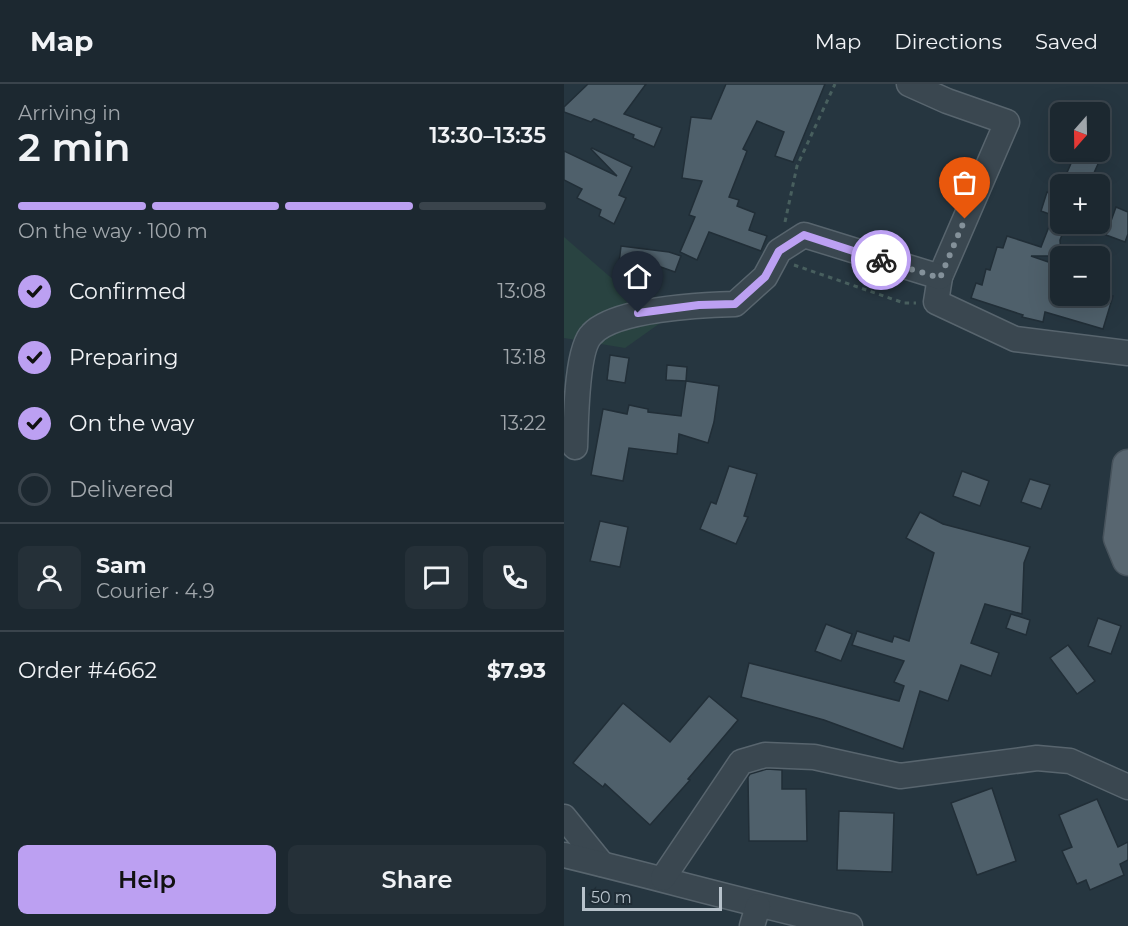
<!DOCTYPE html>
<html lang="en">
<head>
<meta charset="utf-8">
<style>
	:root { --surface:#1c2830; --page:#253038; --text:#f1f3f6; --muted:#a0a6ab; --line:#3a444c; --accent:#bca0f2 }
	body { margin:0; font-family:Montserrat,sans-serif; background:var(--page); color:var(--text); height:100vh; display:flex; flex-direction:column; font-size:22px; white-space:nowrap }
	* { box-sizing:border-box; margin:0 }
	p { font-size:20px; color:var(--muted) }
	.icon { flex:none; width:33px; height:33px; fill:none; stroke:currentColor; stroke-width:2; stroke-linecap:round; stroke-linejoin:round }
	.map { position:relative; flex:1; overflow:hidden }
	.side { display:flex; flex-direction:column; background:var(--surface); width:564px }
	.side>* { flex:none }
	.needle { width:39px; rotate:200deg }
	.tools { position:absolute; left:486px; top:18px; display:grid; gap:12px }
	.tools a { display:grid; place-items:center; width:60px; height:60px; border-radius:9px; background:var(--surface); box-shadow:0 6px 24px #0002,0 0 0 2px var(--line); font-size:30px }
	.scale { position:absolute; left:18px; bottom:15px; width:140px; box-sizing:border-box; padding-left:6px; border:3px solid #b7c2cb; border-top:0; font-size:16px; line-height:21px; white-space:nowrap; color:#b7c2cb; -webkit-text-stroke:4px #1f2c35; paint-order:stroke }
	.pin { position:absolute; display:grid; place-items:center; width:51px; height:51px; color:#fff; margin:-62px -26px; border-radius:50% 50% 50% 0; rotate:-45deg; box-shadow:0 0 6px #0007 }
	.pin .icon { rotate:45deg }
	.courier { position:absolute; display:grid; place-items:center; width:60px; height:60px; margin:-30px; border:4px solid #bca0f2; border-radius:50%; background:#fff; color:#222; box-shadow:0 2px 8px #0007 }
	.overview em { font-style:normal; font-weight:600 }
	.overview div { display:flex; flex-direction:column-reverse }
	.overview { display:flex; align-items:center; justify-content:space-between; height:102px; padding:0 18px }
	h1 { font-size:39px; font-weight:600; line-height:45px }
	.bar { display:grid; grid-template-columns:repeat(4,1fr); gap:9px 6px; align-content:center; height:72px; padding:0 18px }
	.bar i { height:8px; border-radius:4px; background:var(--line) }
	.bar .on { background:var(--accent) }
	.bar p { grid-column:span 4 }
	.line { display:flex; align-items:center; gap:15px; padding:0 18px; border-top:2px solid var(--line) }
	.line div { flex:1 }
	.round { display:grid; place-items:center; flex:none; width:63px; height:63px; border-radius:9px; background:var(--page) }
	ol { padding:0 18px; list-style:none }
	li { display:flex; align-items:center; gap:18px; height:66px }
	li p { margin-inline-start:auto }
	li .icon { padding:6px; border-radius:50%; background:var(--accent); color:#111; stroke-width:4 }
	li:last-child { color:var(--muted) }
	li i { width:33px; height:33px; border:3px solid var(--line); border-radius:50% }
	.action { display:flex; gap:12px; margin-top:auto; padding:12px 18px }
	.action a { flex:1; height:69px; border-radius:9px; background:var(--accent); color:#111; font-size:24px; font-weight:600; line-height:69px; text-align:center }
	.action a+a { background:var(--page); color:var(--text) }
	header { display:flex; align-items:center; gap:36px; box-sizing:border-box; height:84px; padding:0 30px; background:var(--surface); border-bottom:2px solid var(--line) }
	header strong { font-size:28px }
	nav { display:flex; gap:33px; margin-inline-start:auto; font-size:21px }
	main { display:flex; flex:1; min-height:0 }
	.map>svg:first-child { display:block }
	.green { fill:#294341 }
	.building { fill:#4f606b; stroke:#212e37; stroke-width:1.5 }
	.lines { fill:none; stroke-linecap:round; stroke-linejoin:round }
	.minor-casing { stroke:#58656e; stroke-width:27 }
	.major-casing { stroke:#47535c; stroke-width:33 }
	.path { stroke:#485f5e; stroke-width:3; stroke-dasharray:4.5 4.5; stroke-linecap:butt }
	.minor { stroke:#3a4750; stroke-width:24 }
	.major { stroke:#586670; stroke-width:30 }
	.done { stroke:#84919a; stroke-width:6; stroke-dasharray:0 10.8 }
	.route { stroke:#bca0f2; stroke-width:8 }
</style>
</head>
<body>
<header>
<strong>Map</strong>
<nav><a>Map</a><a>Directions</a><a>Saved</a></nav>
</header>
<main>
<section class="side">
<div class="overview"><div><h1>2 min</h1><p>Arriving in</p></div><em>13:30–13:35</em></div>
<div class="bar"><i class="on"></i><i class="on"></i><i class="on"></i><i></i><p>On the way · 100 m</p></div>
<ol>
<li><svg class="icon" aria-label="check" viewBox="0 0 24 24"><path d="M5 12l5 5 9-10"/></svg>Confirmed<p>13:08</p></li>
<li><svg class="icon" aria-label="check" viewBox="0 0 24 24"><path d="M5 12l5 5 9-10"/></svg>Preparing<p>13:18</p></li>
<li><svg class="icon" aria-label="check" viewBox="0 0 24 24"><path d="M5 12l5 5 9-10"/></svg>On the way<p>13:22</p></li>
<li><i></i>Delivered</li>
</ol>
<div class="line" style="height:108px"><a class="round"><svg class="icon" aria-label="person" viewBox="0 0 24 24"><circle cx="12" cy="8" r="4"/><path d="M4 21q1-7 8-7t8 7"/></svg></a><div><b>Sam</b><p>Courier · 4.9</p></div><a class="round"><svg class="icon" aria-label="chat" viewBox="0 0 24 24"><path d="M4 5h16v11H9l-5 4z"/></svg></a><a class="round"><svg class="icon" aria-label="phone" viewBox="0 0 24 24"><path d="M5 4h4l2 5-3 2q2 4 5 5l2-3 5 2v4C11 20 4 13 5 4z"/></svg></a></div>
<div class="line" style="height:78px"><div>Order #4662</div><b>$7.93</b></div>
<div class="action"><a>Help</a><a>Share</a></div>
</section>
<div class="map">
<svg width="564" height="842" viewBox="0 0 564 842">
	<rect width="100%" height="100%" fill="#263640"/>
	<polygon class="green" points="0,153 67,211 123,220 61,264 0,254"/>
	<g class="building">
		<polygon points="24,0 82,0 60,30 98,44 90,63 69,54 70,51 30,35 27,38 0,28 0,23"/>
		<polygon points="162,0 261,0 229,78 211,72 220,48 193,37 179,65 183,67 165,113 175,116 173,122 191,129 185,146 203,152 197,167 145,148 133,176 116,168 131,133 125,131 138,97 118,94 127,33 147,35"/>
		<polygon points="28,64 68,83 55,111 62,114 50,140 35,132 37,126 13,114 18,105 0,96 0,67 53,92 27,65"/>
		<polygon points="512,68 529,68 538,71 525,100 498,100"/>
		<polygon points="483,108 496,113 496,134 477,127"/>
		<polygon points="552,123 564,128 564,150 561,158 542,151"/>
		<polygon points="486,140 502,140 496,156 497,172 467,172 496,182 496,212 549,212 539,245 481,228 479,238 458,233 459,231 407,214 412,199 418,201 422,185 426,186 433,163 439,164 443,152 477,163"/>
		<polygon points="57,162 105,168 117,172 111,188 94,182 91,202 53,197"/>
		<polygon points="46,271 65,274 61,299 43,296"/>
		<polygon points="103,281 123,283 122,297 102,296"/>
		<polygon points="122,297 155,302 150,338 144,359 115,350 113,370 65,364 59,397 27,391 39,325 63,330 65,321 84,325 84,328 117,332"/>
		<polygon points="165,382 193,390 180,432 184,433 172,460 136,445 147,418 152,420"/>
		<polygon points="398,387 425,397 416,422 389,412"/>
		<polygon points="466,395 486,401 477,425 457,418"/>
		<polygon points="356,428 379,440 466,463 460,479 458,530 421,520 407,559 435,569 427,592 397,581 384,617 356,607 339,665 260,636 177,613 185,579 335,617 340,602 330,598 340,577 288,561 293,547 328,558 330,552 345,557 370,469 342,454"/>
		<polygon points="36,437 64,443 56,483 26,477"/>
		<polygon points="447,530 466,536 462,551 442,544"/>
		<polygon points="534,534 557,542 547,570 524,562"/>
		<polygon points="262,540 288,550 277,577 251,567"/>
		<polygon points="504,561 531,597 513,610 486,574"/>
		<polygon points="145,612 174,636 124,695 126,696 86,741 41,700 39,703 9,679 59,619 106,658"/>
		<polygon points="203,685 218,686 218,705 242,705 243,757 185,757 184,693 186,690"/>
		<polygon points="428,704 452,777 413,791 387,719"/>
		<polygon points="533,715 554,763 564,758 564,776 556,780 560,791 526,806 522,796 513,800 498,767 508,763 495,731"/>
		<polygon points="275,727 330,729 328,788 273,786"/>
	</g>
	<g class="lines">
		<defs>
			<g id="minor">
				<polyline points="345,0 383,17 443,38 376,193 372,218 451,255 564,269"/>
				<path d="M11,363C12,340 12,265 28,250C51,225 137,221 171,220L201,193L215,167L240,151L376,193"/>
				<polyline points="0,733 38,780"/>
				<path d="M0,771C96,794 190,821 286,842"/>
				<polyline points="99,794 177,678 201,671 250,673 336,692 473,674 506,677 564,703"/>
				<polyline points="188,842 194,822"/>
			</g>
			<polyline id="major" points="564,381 555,454 564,476"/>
		</defs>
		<use href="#minor" class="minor-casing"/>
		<use href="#major" class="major-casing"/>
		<g class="path">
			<polyline points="221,138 233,82 271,0"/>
			<polyline points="230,181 340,219 352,219"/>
		</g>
		<use href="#minor" class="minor"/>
		<use href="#major" class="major"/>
	</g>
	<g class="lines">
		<polyline class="done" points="317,176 376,194 401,135"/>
		<polyline class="route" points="74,229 135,221 171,220 201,193 215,167 240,151 317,176"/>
	</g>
</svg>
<div class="tools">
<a><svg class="needle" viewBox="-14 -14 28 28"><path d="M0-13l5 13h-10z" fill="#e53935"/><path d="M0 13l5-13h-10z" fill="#a0a6ab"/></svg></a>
<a>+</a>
<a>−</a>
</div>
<div class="scale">50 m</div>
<div class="pin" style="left:401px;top:135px;background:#ea580c"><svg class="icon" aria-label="bag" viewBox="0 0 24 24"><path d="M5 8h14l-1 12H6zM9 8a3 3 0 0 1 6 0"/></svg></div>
<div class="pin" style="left:74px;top:229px;background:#1f2937"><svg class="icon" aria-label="home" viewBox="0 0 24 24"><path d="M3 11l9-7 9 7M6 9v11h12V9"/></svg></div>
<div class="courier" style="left:317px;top:176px"><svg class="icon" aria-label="bike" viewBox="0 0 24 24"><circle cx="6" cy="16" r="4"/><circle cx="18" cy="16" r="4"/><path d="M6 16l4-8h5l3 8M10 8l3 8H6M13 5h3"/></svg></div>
</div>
</main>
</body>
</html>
